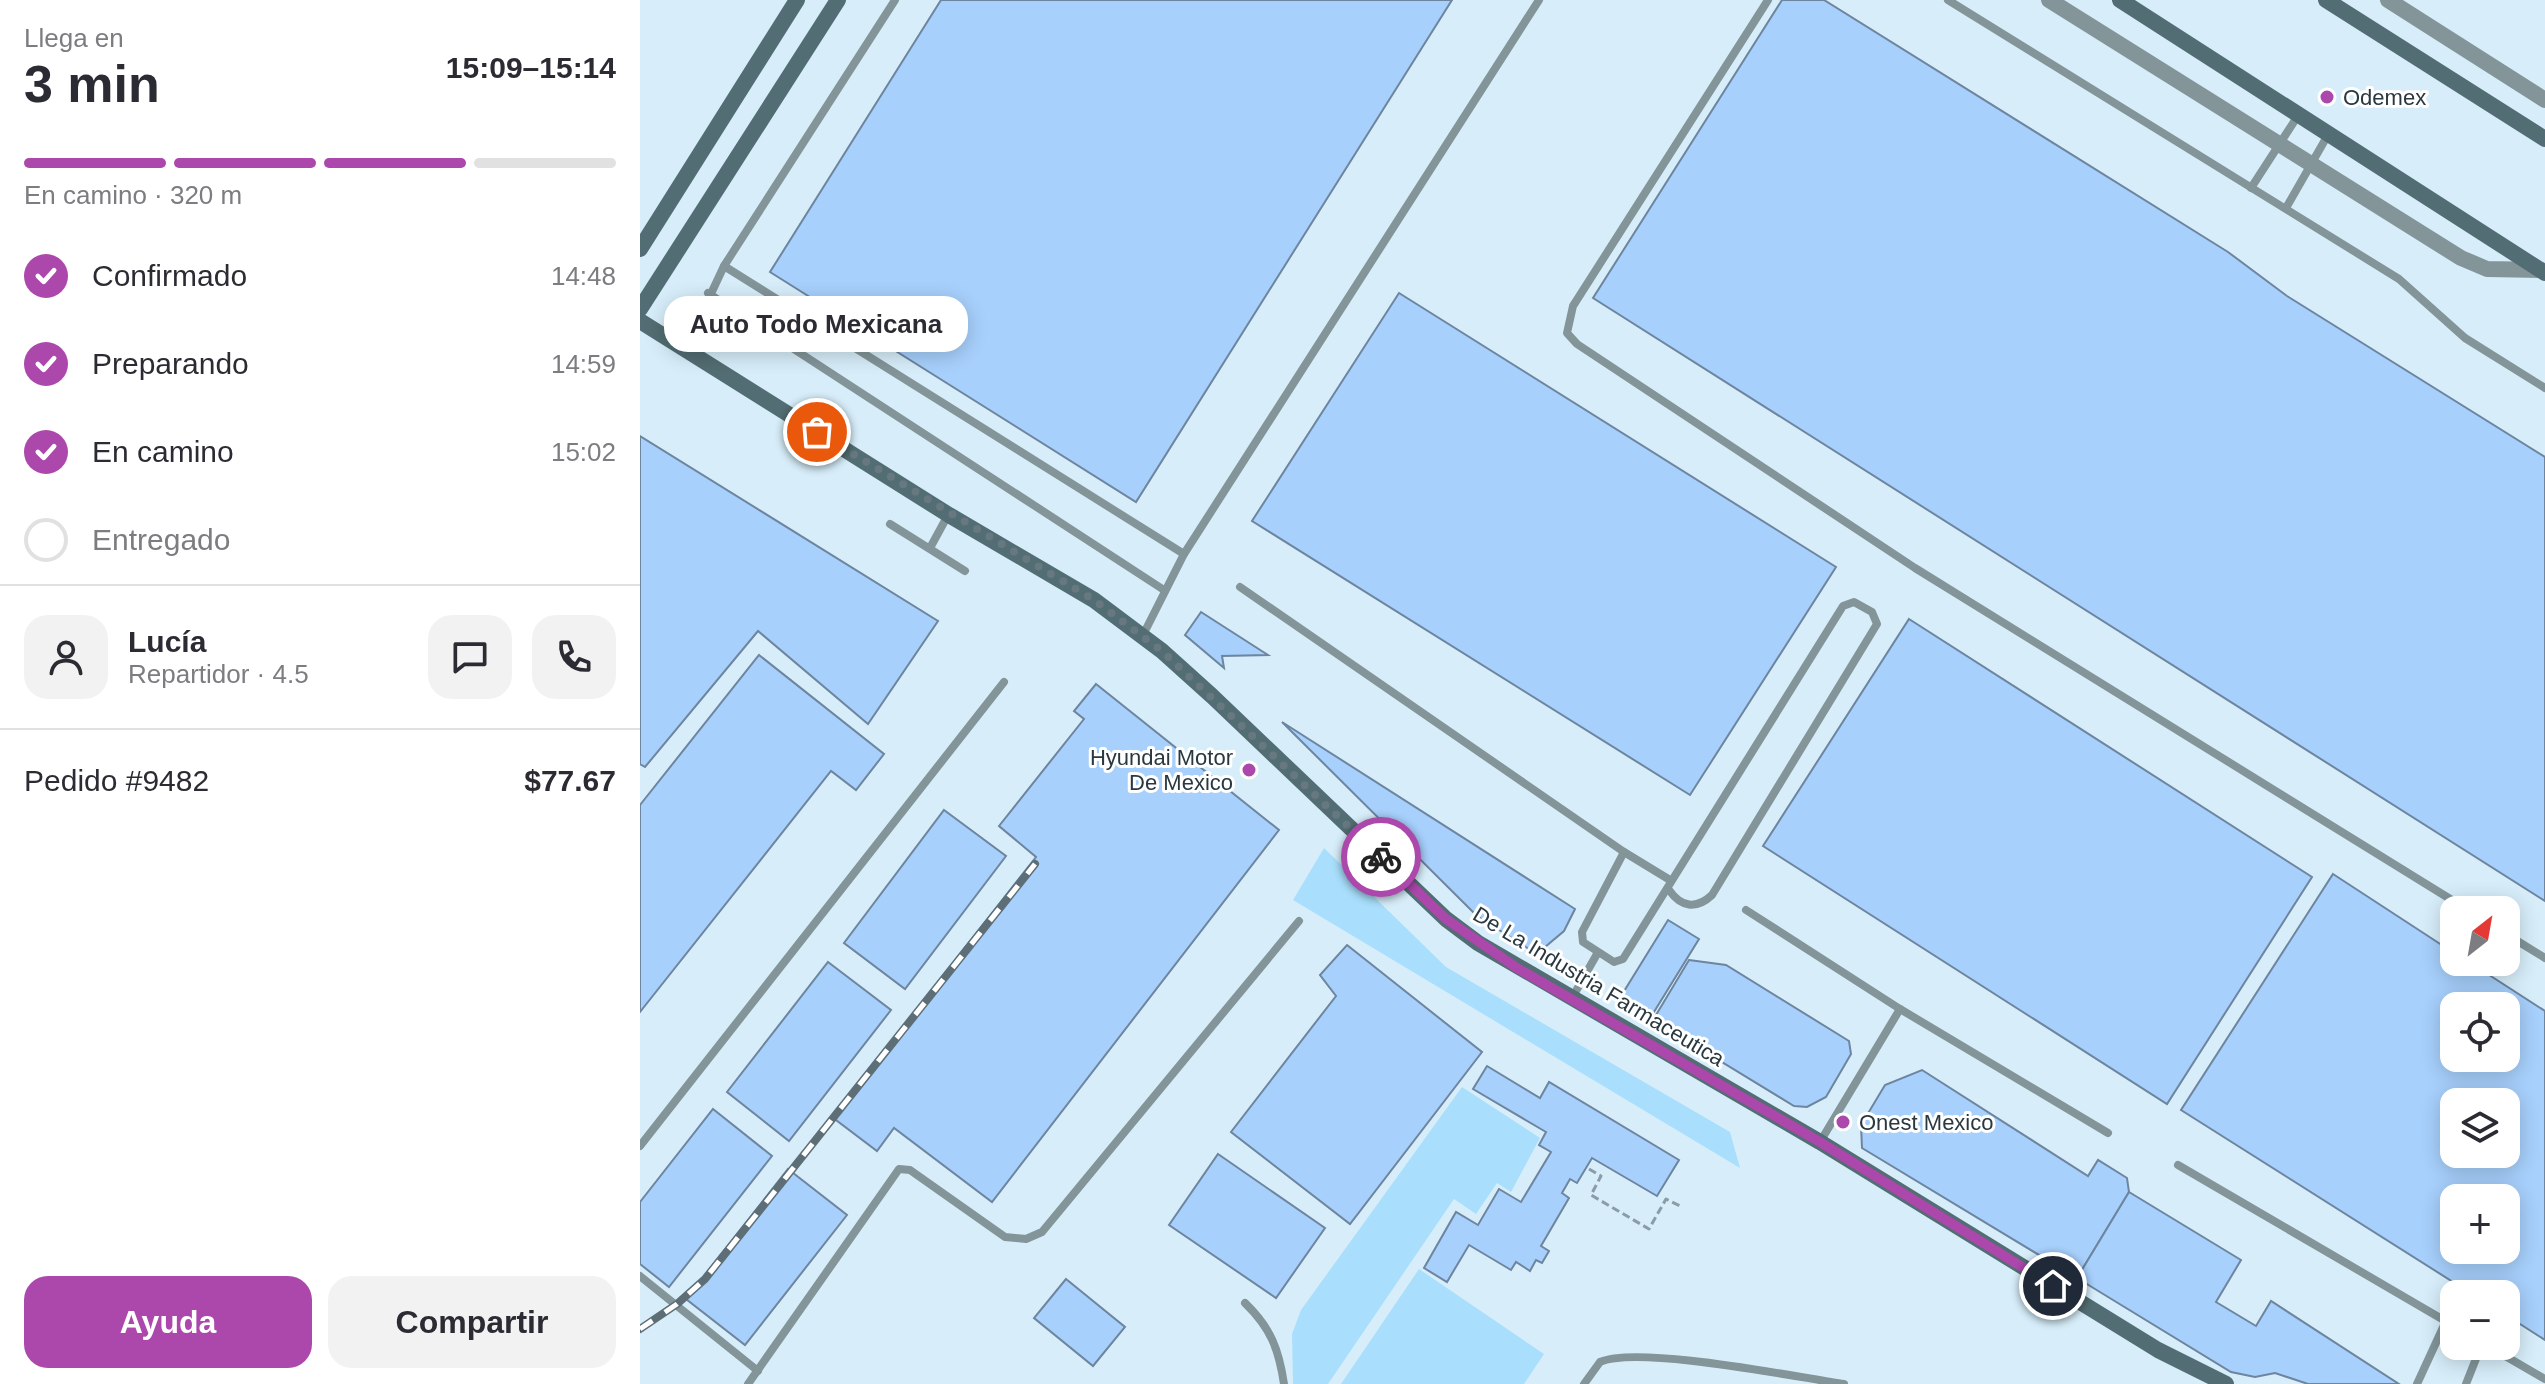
<!DOCTYPE html>
<html lang="es">
<head>
<meta charset="utf-8">
<style>
	:root { --surface:#fff; --page:#f2f2f3; --text:#2b2b33; --muted:#7c7c81; --line:#e1e1e2; --accent:#ac47ac }
	body { margin:0; font-family:Helvetica,sans-serif; background:var(--page); color:var(--text); height:100vh; display:flex; flex-direction:column; font-size:30px; white-space:nowrap }
	* { box-sizing:border-box; margin:0 }
	p { font-size:26px; color:var(--muted) }
	.icon { flex:none; width:44px; height:44px; fill:none; stroke:currentColor; stroke-width:2; stroke-linecap:round; stroke-linejoin:round }
	.map { position:relative; flex:1; overflow:hidden }
	.drawer { display:flex; flex-direction:column; background:var(--surface); width:640px }
	.drawer>* { flex:none }
	.needle { width:52px; rotate:31deg }
	.fabs { position:absolute; left:1800px; top:896px; display:grid; gap:16px }
	.fabs a { display:grid; place-items:center; width:80px; height:80px; border-radius:16px; background:var(--surface); box-shadow:0 4px 20px #0003; font-size:40px }
	.pin { position:absolute; display:grid; place-items:center; width:68px; height:68px; color:#fff; margin:-34px; border:4px solid #fff; border-radius:50%; box-shadow:0 2px 8px #0007 }
	.courier { position:absolute; display:grid; place-items:center; width:80px; height:80px; margin:-40px; border:6px solid #ac47ac; border-radius:50%; background:#fff; color:#222; box-shadow:0 2px 10px #0007 }
	.bubble { position:absolute; height:56px; border-radius:24px; background:var(--surface); box-shadow:0 4px 20px #0003; font-size:26px; font-weight:700; line-height:56px; text-align:center }
	.head em { font-style:normal; font-weight:700 }
	.head div { display:flex; flex-direction:column-reverse }
	.head { display:flex; align-items:center; justify-content:space-between; height:136px; padding:0 24px }
	h1 { font-size:52px; font-weight:700; line-height:60px }
	.bar { display:grid; grid-template-columns:repeat(4,1fr); gap:12px 8px; align-content:center; height:96px; padding:0 24px }
	.bar i { height:10px; border-radius:6px; background:var(--line) }
	.bar .on { background:var(--accent) }
	.bar p { grid-column:span 4 }
	.line { display:flex; align-items:center; gap:20px; padding:0 24px; border-top:2px solid var(--line) }
	.line div { flex:1 }
	.round { display:grid; place-items:center; flex:none; width:84px; height:84px; border-radius:24px; background:var(--page) }
	ol { padding:0 24px; list-style:none }
	li { display:flex; align-items:center; gap:24px; height:88px }
	li p { margin-inline-start:auto }
	li .icon { padding:8px; border-radius:50%; background:var(--accent); color:#fff; stroke-width:4 }
	li:last-child { color:var(--muted) }
	li i { width:44px; height:44px; border:4px solid var(--line); border-radius:50% }
	.primary-button { display:flex; gap:16px; margin-top:auto; padding:16px 24px }
	.primary-button a { flex:1; height:92px; border-radius:24px; background:var(--accent); color:#fff; font-size:32px; font-weight:700; line-height:92px; text-align:center }
	.primary-button a+a { background:var(--page); color:var(--text) }
	main { display:flex; flex:1; min-height:0 }
	.map>svg:first-child { display:block }
	.green { fill:#a9dffc }
	.building { fill:#a7d0fc; stroke:#6d859f; stroke-width:2; fill-rule:evenodd }
	.lines { fill:none; stroke-linecap:round; stroke-linejoin:round }
	.path { stroke:#8a9da7; stroke-width:3; stroke-dasharray:8 4; stroke-linecap:butt }
	.lane { stroke:#839599; stroke-width:8 }
	.street { stroke:#839599; stroke-width:16 }
	.secondary { stroke:#526d73; stroke-width:16 }
	.rail-casing { stroke:#5d6e77; stroke-width:8 }
	.rail { stroke:#fff; stroke-width:5; stroke-dasharray:15; stroke-linecap:butt }
	.done { stroke:#677881; stroke-width:8; stroke-dasharray:0 14.4 }
	.route { stroke:#ac47ac; stroke-width:10 }
	.poi-dot { fill:#ac47ac; stroke:#fff; stroke-width:3 }
	.labels { text-anchor:middle; stroke-width:6; stroke-linejoin:round; paint-order:stroke }
	.poi-label { font-size:22px; fill:#2a3840; stroke:#fff; text-anchor:start }
	.street-label { font-size:22px; fill:#2a3840; stroke:#fff }
</style>
</head>
<body>
<main>
<section class="drawer">
<div class="head"><div><h1>3 min</h1><p>Llega en</p></div><em>15:09–15:14</em></div>
<div class="bar"><i class="on"></i><i class="on"></i><i class="on"></i><i></i><p>En camino · 320 m</p></div>
<ol>
<li><svg class="icon" aria-label="check" viewBox="0 0 24 24"><path d="M5 12l5 5 9-10"/></svg>Confirmado<p>14:48</p></li>
<li><svg class="icon" aria-label="check" viewBox="0 0 24 24"><path d="M5 12l5 5 9-10"/></svg>Preparando<p>14:59</p></li>
<li><svg class="icon" aria-label="check" viewBox="0 0 24 24"><path d="M5 12l5 5 9-10"/></svg>En camino<p>15:02</p></li>
<li><i></i>Entregado</li>
</ol>
<div class="line" style="height:144px"><a class="round"><svg class="icon" aria-label="person" viewBox="0 0 24 24"><circle cx="12" cy="8" r="4"/><path d="M4 21q1-7 8-7t8 7"/></svg></a><div><b>Lucía</b><p>Repartidor · 4.5</p></div><a class="round"><svg class="icon" aria-label="chat" viewBox="0 0 24 24"><path d="M4 5h16v11H9l-5 4z"/></svg></a><a class="round"><svg class="icon" aria-label="phone" viewBox="0 0 24 24"><path d="M5 4h4l2 5-3 2q2 4 5 5l2-3 5 2v4C11 20 4 13 5 4z"/></svg></a></div>
<div class="line" style="height:104px"><div>Pedido #9482</div><b>$77.67</b></div>
<div class="primary-button"><a>Ayuda</a><a>Compartir</a></div>
</section>
<div class="map">
<svg width="1905" height="1384" viewBox="0 0 1905 1384">
	<rect width="100%" height="100%" fill="#d7eefa"/>
	<g class="green">
		<polygon points="684,848 806,967 1090,1132 1100,1168 653,900"/>
		<polygon points="822,1087 900,1138 871,1192 857,1183 836,1214 814,1199 688,1384 653,1384 652,1334 661,1310"/>
		<polygon points="779,1269 904,1354 884,1384 701,1384"/>
	</g>
	<g class="building">
		<polygon points="301,0 812,0 496,502 130,272"/>
		<polygon points="1142,0 1184,0 1588,252 1647,296 1905,457 1905,901 953,298"/>
		<polygon points="759,293 1196,567 1050,795 612,521"/>
		<polygon points="0,436 298,621 228,724 118,631 5,767 0,764"/>
		<polygon points="561,612 628,655 582,656 584,668 545,635"/>
		<polygon points="1269,619 1672,877 1527,1104 1123,846"/>
		<polygon points="119,655 244,754 216,790 191,771 0,1012 0,805"/>
		<polygon points="456,684 639,830 352,1202 254,1128 237,1151 192,1117 396,857 359,826 444,719 434,711"/>
		<polygon points="642,722 935,909 924,931 905,947 889,949 837,916"/>
		<polygon points="304,810 366,856 265,989 204,943"/>
		<path d="M1693,874L1814,953V962H1829L1905,1011V1340L1866,1315V1294H1832L1541,1110ZM1814,1006H1866V1058H1814ZM1814,1102H1866V1154H1814ZM1814,1198H1866V1250H1814Z"/>
		<polygon points="1028,920 1059,939 1009,1020 978,1001"/>
		<polygon points="707,945 842,1052 710,1224 591,1132 696,996 680,975"/>
		<polygon points="1049,960 1086,965 1209,1041 1211,1054 1186,1097 1167,1107 1154,1106 1013,1020"/>
		<polygon points="188,962 251,1010 149,1141 87,1092"/>
		<polygon points="847,1066 900,1098 909,1082 1039,1160 1017,1196 952,1158 937,1183 930,1179 922,1193 929,1198 901,1246 909,1251 902,1263 896,1260 890,1271 876,1262 871,1270 829,1245 807,1282 784,1268 816,1212 838,1225 859,1189 881,1202 911,1152 899,1145 906,1132 833,1089"/>
		<polygon points="1282,1070 1448,1176 1458,1160 1487,1178 1489,1192 1437,1278 1222,1148 1221,1125 1245,1085"/>
		<polygon points="73,1109 132,1156 29,1287 0,1264 0,1202"/>
		<polygon points="578,1154 685,1228 636,1298 529,1225"/>
		<polygon points="148,1169 207,1215 105,1345 46,1299"/>
		<polygon points="1489,1192 1601,1260 1576,1302 1616,1326 1631,1301 1759,1384 1668,1384 1635,1373 1615,1377 1591,1372 1437,1278"/>
		<polygon points="426,1279 485,1327 453,1366 394,1318"/>
	</g>
	<g class="lines">
		<polyline class="path" points="949,1169 961,1176 951,1195 1009,1229 1026,1199 1040,1206"/>
		<g class="lane">
			<polyline points="1128,0 933,306 927,333 937,344 1275,568 1828,910"/>
			<polyline points="1308,0 1759,279 1825,338 1905,388"/>
			<polyline points="1611,188 1659,114"/>
			<polyline points="1646,208 1689,133"/>
			<polyline points="84,266 544,554"/>
			<polyline points="68,293 524,590"/>
			<polyline points="45,349 84,266 255,0"/>
			<polyline points="250,524 325,571"/>
			<polyline points="290,548 308,515"/>
			<polyline points="600,587 984,852"/>
			<polyline points="502,637 544,554 899,0"/>
			<path d="M1029,890C1041,907 1056,910 1072,895L1237,624L1232,612L1214,602L1203,606L983,959L974,962L943,942L942,932L984,852L1030,880"/>
			<polyline points="1106,910 1260,1009 1468,1133"/>
			<polyline points="1866,934 1905,958"/>
			<polyline points="932,998 957,954"/>
			<polyline points="1180,1142 1260,1009"/>
			<polyline points="0,1146 364,682"/>
			<polyline points="1538,1165 1814,1326"/>
			<polyline points="0,1276 118,1371"/>
			<path d="M605,1303C631,1328 639,1350 644,1384"/>
			<polyline points="1848,1346 1905,1379"/>
			<polyline points="108,1384 259,1169 270,1170 365,1237 386,1239 402,1232 659,921"/>
			<path d="M944,1384L960,1362C998,1345 1156,1377 1204,1384"/>
			<polyline points="1777,1384 1806,1321"/>
			<polyline points="1826,1384 1841,1346"/>
		</g>
		<g class="street">
			<polyline points="1409,0 1821,258 1847,269 1901,270"/>
			<polyline points="1748,0 1905,100"/>
		</g>
		<g class="secondary">
			<polyline points="1480,0 1905,273"/>
			<polyline points="1686,0 1905,139"/>
			<polyline points="0,249 157,0"/>
			<polyline points="0,309 198,0"/>
			<polyline points="0,321 309,515 454,600 522,651 572,696 806,919 838,943 1180,1142 1518,1350 1586,1384"/>
		</g>
		<defs>
			<polyline id="rail" points="0,1329 37,1304 65,1279 395,864"/>
		</defs>
		<use href="#rail" class="rail-casing"/>
		<use href="#rail" class="rail"/>
	</g>
	<g class="lines">
		<polyline class="done" points="177,432 454,600 522,651 741,857"/>
		<polyline class="route" points="741,857 806,919 877,968 1180,1142 1413,1286"/>
	</g>
	<g class="poi-dot">
		<circle cx="1687" cy="97" r="8"/>
		<circle cx="609" cy="770" r="8"/>
		<circle cx="1203" cy="1122" r="8"/>
	</g>
	<g class="labels">
		<g class="poi-label">
			<text x="1703" y="105">Odemex</text>
			<text x="593" y="765" text-anchor="end">Hyundai Motor<tspan x="593" dy="25">De Mexico</tspan></text>
			<text x="1219" y="1130">Onest Mexico</text>
		</g>
		<g class="street-label">
			<text transform="translate(959 986) rotate(31)" y="8">De La Industria Farmaceutica</text>
		</g>
	</g>
</svg>
<div class="fabs">
<a><svg class="needle" viewBox="-14 -14 28 28"><path d="M0-13l5 13h-10z" fill="#e53935"/><path d="M0 13l5-13h-10z" fill="#7c7c81"/></svg></a>
<a><svg class="icon" aria-label="locate" viewBox="0 0 24 24"><circle cx="12" cy="12" r="6"/><path d="M12 2v4M12 18v4M2 12h4M18 12h4"/></svg></a>
<a><svg class="icon" aria-label="layers" viewBox="0 0 24 24"><path d="M12 4l9 5-9 5-9-5zM3 14l9 5 9-5"/></svg></a>
<a>+</a>
<a>−</a>
</div>
<div class="pin" style="left:177px;top:432px;background:#ea580c"><svg class="icon" aria-label="bag" viewBox="0 0 24 24"><path d="M5 8h14l-1 12H6zM9 8a3 3 0 0 1 6 0"/></svg></div>
<div class="pin" style="left:1413px;top:1286px;background:#1f2937"><svg class="icon" aria-label="home" viewBox="0 0 24 24"><path d="M3 11l9-7 9 7M6 9v11h12V9"/></svg></div>
<div class="courier" style="left:741px;top:857px"><svg class="icon" aria-label="bike" viewBox="0 0 24 24"><circle cx="6" cy="16" r="4"/><circle cx="18" cy="16" r="4"/><path d="M6 16l4-8h5l3 8M10 8l3 8H6M13 5h3"/></svg></div>
<div class="bubble" style="left:24px;top:296px;width:304px">Auto Todo Mexicana</div>
</div>
</main>
</body>
</html>
